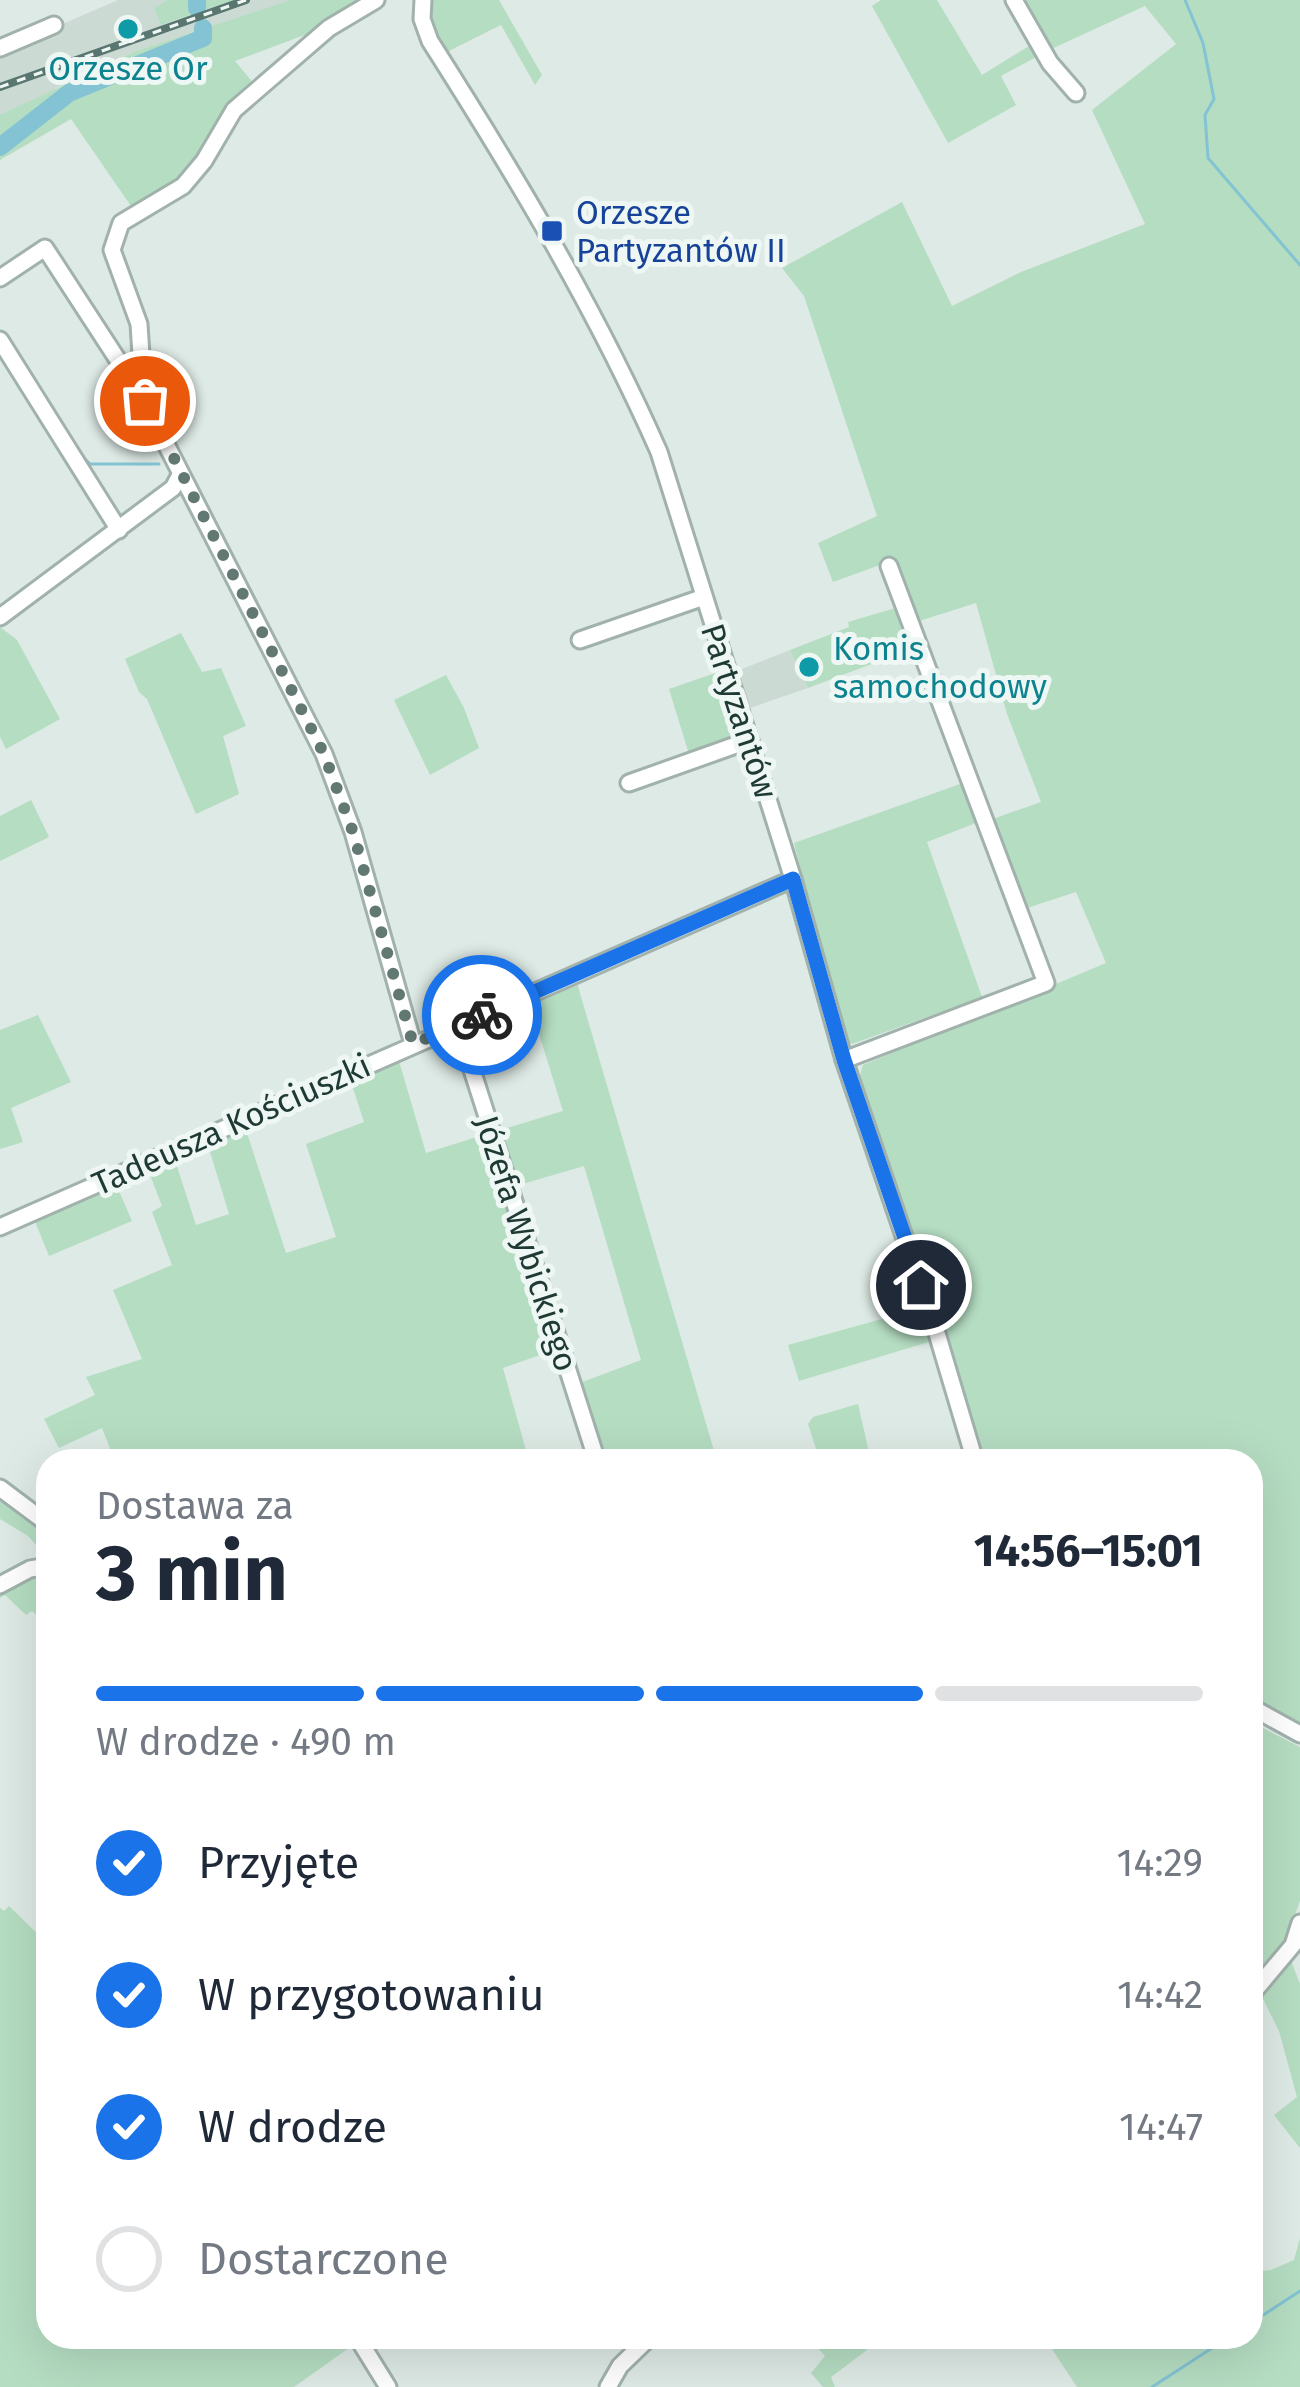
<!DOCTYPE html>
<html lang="pl">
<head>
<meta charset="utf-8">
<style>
	:root { --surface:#fff; --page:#f6f6f7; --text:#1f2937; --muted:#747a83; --line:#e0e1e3; --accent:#1a73e8 }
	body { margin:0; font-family:"Fira Sans",sans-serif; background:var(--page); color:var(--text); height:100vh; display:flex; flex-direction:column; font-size:45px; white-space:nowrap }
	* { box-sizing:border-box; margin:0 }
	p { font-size:39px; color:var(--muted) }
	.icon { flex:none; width:66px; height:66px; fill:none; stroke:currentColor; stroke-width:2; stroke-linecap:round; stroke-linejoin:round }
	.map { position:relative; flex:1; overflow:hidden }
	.details { position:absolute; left:36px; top:1449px; width:1227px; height:900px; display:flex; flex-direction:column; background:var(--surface); border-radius:36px; box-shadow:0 12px 48px #0002 }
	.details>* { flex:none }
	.pin { position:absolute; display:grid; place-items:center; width:102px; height:102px; color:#fff; margin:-51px; border:6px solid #fff; border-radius:50%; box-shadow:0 3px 12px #0007 }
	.courier { position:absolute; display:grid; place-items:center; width:120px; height:120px; margin:-60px; border:9px solid #1a73e8; border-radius:50%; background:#fff; color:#222; box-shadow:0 3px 15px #0007 }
	.head em { font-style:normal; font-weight:700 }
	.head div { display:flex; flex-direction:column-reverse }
	.head { display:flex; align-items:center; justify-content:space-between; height:204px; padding:0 60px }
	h1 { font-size:78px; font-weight:700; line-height:90px }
	.bar { display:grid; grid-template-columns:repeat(4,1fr); gap:18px 12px; align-content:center; height:144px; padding:0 60px }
	.bar i { height:15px; border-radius:9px; background:var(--line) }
	.bar .selected { background:var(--accent) }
	.bar p { grid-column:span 4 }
	ol { padding:0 60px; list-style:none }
	li { display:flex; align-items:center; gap:36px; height:132px }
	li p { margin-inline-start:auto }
	li .icon { padding:12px; border-radius:50%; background:var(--accent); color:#fff; stroke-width:4 }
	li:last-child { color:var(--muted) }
	li i { width:66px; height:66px; border:6px solid var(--line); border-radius:50% }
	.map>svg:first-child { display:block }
	.built { fill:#ccdad4 }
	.green { fill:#b5ddc2 }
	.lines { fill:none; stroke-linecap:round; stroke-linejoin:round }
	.stream { stroke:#83c3d3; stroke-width:3 }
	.river { stroke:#83c3d3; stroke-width:18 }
	.minor-casing { stroke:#a1b2ac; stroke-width:21 }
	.minor { stroke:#fff; stroke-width:15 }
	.rail-casing { stroke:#597770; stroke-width:8 }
	.rail { stroke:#eef7f3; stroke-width:3; stroke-dasharray:9; stroke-linecap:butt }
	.done { stroke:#627872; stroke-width:12; stroke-dasharray:0 21.6 }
	.route { stroke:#1a73e8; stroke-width:15 }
	.culture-dot { fill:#0f9aa8; stroke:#eef7f3; stroke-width:4.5 }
	.transit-dot { fill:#1a4fb4; stroke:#eef7f3; stroke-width:4.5 }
	.labels { text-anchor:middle; stroke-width:10; stroke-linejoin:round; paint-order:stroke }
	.culture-label { font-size:33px; fill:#0d838f; stroke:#eef7f3 }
	.transit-label { font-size:33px; fill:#164399; stroke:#eef7f3; text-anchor:start }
	.street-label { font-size:33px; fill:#1f3a34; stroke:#eef7f3 }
</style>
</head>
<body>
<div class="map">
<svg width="1300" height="2387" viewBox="0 0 1300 2387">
	<rect width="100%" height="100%" fill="#deeae5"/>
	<g class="built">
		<polygon points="118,0 167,0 154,8 162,25 234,0 290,0 136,51 58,87 0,124 0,51"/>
		<polygon points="790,650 808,688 750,708 737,671"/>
	</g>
	<g class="green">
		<polygon points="167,0 234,0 161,25 154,8"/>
		<polygon points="290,0 365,0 323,28 235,61 254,84 218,121 199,158 183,177 133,209 71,119 0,160 0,115 136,51"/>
		<polygon points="430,0 499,0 542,75 535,85 501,25 445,53 431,28"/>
		<polygon points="881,0 937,0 982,75 1034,43 1040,55 1001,76 1016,105 948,143 872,6"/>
		<polygon points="1024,0 1300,0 1300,1723 1251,1696 1251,1461 978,1461 858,1083 863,1065 1106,963 1076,892 1021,910 987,821 1041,802 1007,714 976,603 913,623 891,561 833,582 818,543 877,516 804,296 782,268 902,202 952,306 1021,272 1145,224 1092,110 1176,44 1145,6 1049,50"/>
		<polygon points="899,607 914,648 808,688 790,650 849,627 848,622"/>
		<polygon points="0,627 17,640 60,719 6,749 0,737"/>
		<polygon points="181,633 202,672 221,668 246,726 223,736 239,794 196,814 147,699 139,692 125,659"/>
		<polygon points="724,670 743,733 689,754 669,689"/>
		<polygon points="446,675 464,708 479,748 430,775 394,700"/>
		<polygon points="963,783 976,823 927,842 982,997 852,1044 843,1040 794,843"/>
		<polygon points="31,800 49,837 0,861 0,816"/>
		<polygon points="577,983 717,1461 602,1461 577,1384 641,1360 584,1166 512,1187 497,1131 563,1111 529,1002"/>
		<polygon points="38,1015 71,1082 11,1108 23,1142 0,1149 0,1030"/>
		<polygon points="399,1061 426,1153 486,1134 554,1350 503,1368 529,1461 100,1461 99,1458 111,1451 102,1428 59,1448 44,1419 95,1395 86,1377 142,1359 113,1290 172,1265 152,1212 162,1206 147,1167 173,1154 196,1225 229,1214 207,1142 245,1127 286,1253 336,1237 306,1144 364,1122 350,1079"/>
		<polygon points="115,1182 132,1221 49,1256 34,1219"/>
		<polygon points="918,1309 929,1342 799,1381 788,1345"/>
		<polygon points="858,1404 871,1461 820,1461 808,1424 813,1417"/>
		<polygon points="0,1497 48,1534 48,1558 28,1536 0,1519"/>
		<polygon points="48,1572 48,1626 32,1611 26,1615 5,1595 0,1598 0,1589 27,1575"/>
		<polygon points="1251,1722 1300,1747 1300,1901 1280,1955 1251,1986"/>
		<polygon points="9,1906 48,1944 48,2337 356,2337 356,2343 294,2387 0,2387 0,1908 4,1911"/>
		<polygon points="1290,1958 1300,1984 1300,2148 1274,2115 1297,2097 1279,2031 1261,1995"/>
		<polygon points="1300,2238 1300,2387 1077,2387 1044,2337 1251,2337 1251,2272 1271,2270 1294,2260"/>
		<polygon points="807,2337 860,2337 867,2350 831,2377 835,2387 823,2387 811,2373 825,2356"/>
	</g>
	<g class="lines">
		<g class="stream">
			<polyline points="1185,0 1203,43 1214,99 1205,115 1208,158 1300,265"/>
			<polyline points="85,459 90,464 159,464"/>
			<polyline points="1251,2323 1300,2291"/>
			<polyline points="1152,2387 1229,2337"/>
		</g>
		<g class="river">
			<polyline points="197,8 197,0"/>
			<polyline points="0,147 69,93 203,38 203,28"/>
		</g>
		<defs>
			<g id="minor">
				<polyline points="376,0 329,28 234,110 204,161 183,186 121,223 112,250 139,324 144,401 324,754 353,832 413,1044"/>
				<path d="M423,0L422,19L430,41C514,173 595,307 659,452L793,879L844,1060L936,1330L975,1461"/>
				<polyline points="1014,0 1050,63 1076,93"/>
				<polyline points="0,48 54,25"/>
				<polyline points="0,278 45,248 142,397"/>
				<polyline points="0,340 119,530"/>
				<polyline points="0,617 173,488 180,475"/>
				<polyline points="580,640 704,597"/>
				<polyline points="629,783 750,740"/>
				<polyline points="458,1026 597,1461"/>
				<polyline points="844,1060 1046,983 889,566"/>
				<polyline points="0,1227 793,879"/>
				<polyline points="0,1488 48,1524"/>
				<polyline points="0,1585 30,1569 48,1566"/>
				<polyline points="1251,1707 1300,1734"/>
				<polyline points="1251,1995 1293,1945 1300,1923"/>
				<polyline points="357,2337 388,2387"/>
				<polyline points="608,2387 620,2366 650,2337"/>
			</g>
		</defs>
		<use href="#minor" class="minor-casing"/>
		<use href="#minor" class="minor"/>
		<defs>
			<polyline id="rail" points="0,87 246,0"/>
		</defs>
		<use href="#rail" class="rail-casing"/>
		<use href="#rail" class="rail"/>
	</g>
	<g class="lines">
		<polyline class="done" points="145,401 324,754 353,832 413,1044 482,1015"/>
		<polyline class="route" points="482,1015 793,879 844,1060 921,1285"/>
	</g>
	<g class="culture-dot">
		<circle cx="128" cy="29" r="12"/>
		<circle cx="809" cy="667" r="12"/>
	</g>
	<rect class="transit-dot" x="540" y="219" width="24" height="24" rx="6"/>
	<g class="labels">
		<g class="culture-label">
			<text x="128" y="80">Orzesze Or</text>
			<text x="833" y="660" text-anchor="start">Komis<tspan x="833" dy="38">samochodowy</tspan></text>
		</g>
		<g class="transit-label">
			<text x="576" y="224">Orzesze<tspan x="576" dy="38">Partyzantów II</tspan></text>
		</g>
		<g class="street-label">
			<text transform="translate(740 711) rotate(72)" y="12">Partyzantów</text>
			<text transform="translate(231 1124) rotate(-24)" y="12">Tadeusza Kościuszki</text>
			<text transform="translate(527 1243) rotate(72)" y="12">Józefa Wybickiego</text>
		</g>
	</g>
</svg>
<div class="pin" style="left:145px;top:401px;background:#ea580c"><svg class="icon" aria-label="bag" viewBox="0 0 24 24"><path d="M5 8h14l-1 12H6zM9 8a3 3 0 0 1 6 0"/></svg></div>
<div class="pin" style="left:921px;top:1285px;background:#1f2937"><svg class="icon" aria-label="home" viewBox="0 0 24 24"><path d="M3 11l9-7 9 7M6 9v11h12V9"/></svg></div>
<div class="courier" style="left:482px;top:1015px"><svg class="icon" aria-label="bike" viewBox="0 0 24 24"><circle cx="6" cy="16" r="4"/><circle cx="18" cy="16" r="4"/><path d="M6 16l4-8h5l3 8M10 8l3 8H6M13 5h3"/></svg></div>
<section class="details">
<div class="head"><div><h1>3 min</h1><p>Dostawa za</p></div><em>14:56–15:01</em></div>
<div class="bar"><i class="selected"></i><i class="selected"></i><i class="selected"></i><i></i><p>W drodze · 490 m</p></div>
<ol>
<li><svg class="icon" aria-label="check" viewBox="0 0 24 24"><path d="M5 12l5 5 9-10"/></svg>Przyjęte<p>14:29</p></li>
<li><svg class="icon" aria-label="check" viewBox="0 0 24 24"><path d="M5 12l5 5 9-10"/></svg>W przygotowaniu<p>14:42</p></li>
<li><svg class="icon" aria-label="check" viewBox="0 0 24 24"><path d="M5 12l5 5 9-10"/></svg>W drodze<p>14:47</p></li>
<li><i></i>Dostarczone</li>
</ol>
</section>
</div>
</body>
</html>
